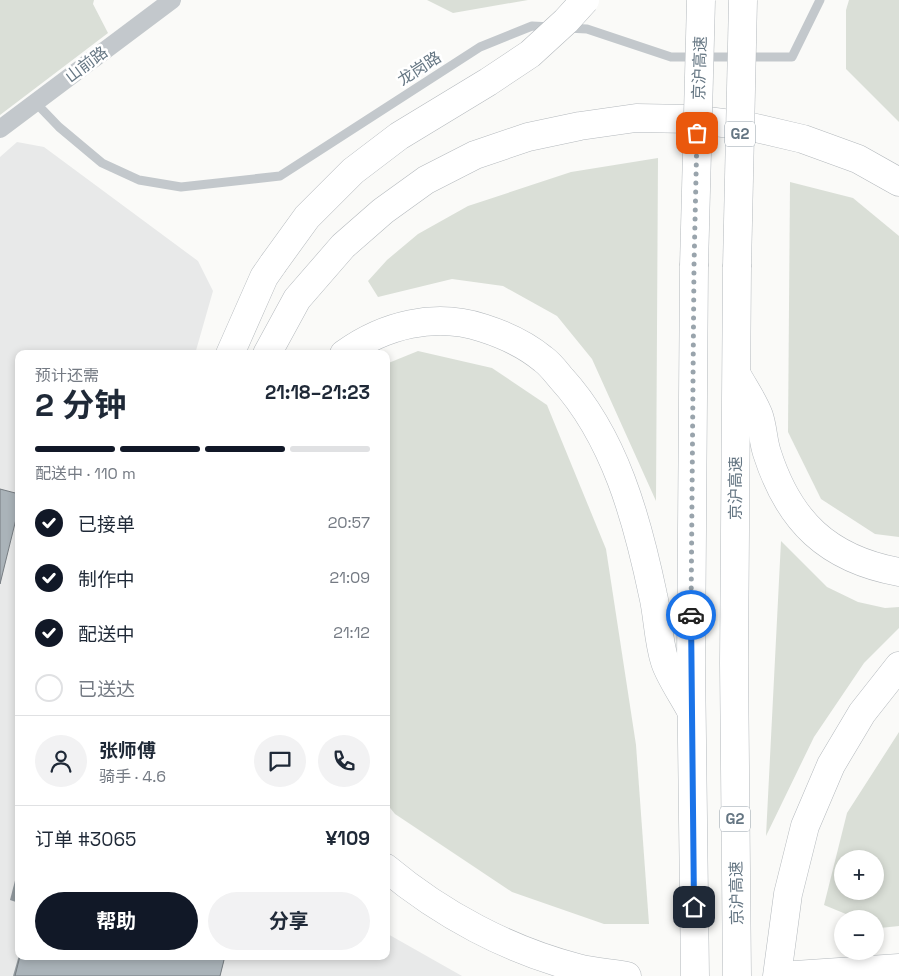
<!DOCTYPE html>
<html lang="zh">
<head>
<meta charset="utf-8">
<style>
	:root { --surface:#fff; --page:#f2f2f3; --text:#1f2937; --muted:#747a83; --line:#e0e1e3; --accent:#111827 }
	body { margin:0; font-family:"Space Grotesk","Noto Sans SC",sans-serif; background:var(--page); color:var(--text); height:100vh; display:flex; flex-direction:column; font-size:19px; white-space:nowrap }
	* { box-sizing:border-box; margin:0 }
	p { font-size:16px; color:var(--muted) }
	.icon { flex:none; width:28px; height:28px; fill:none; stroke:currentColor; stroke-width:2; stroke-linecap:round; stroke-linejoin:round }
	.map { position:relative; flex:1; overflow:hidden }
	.drawer { position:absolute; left:15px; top:350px; width:375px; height:610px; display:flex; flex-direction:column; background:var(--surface); border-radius:10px; box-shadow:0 2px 8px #0003 }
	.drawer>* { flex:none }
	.buttons { position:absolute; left:834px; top:850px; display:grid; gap:10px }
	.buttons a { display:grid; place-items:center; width:50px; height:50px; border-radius:50%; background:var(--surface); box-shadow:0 2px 8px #0003; font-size:25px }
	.pin { position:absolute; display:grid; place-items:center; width:42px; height:42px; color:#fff; margin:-21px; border-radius:10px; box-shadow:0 2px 8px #0006 }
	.courier { position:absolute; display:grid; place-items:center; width:50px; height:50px; margin:-25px; border:4px solid #1a73e8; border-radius:50%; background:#fff; color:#222; box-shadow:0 1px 6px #0007 }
	.head em { font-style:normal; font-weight:700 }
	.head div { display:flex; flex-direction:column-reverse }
	.head { display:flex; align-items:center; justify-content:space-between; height:85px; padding:0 20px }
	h1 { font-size:32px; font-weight:700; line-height:38px }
	.bar { display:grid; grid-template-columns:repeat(4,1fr); gap:8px 5px; align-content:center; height:60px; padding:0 20px }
	.bar i { height:6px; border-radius:4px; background:var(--line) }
	.bar .active { background:var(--accent) }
	.bar p { grid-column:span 4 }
	.line { display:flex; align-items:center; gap:12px; padding:0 20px; border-top:1px solid var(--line) }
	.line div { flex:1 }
	.round { display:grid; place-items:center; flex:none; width:52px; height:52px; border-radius:26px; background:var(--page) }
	ol { padding:0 20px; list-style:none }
	li { display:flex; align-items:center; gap:15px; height:55px }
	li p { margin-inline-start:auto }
	li .icon { padding:5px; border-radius:50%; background:var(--accent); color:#fff; stroke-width:4 }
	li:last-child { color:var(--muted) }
	li i { width:28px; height:28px; border:2px solid var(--line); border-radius:50% }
	.cta { display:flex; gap:10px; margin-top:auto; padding:10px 20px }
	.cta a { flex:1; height:58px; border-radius:30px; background:var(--accent); color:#fff; font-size:20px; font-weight:700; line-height:58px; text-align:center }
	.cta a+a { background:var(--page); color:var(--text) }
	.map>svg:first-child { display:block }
	.built { fill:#e8e9e9 }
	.green { fill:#dadfd7; fill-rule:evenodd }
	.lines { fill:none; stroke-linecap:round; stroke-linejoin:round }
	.highway-casing { stroke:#b4b9bd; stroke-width:29 }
	.lane { stroke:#c3c8cc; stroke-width:9 }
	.street { stroke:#c3c8cc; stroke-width:18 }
	.highway { stroke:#fff; stroke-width:28 }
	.highway-bridge-casing { stroke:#b4b9bd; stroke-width:29; stroke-linecap:butt }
	.highway-bridge { stroke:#fff; stroke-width:28 }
	.wall { fill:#929a9f }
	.building { fill:#aab3b9; stroke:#777d82 }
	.done { stroke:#99a4ac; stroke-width:5; stroke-dasharray:0 9 }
	.route { stroke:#1a73e8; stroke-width:6 }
	.labels { text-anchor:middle; stroke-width:5; stroke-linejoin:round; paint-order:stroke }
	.shield { fill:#fff; stroke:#939fa8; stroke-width:1 }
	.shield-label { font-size:15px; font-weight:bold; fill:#657683 }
	.street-label { font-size:16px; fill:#657683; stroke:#fff }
</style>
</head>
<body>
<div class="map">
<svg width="899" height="976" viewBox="0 0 899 976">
	<rect width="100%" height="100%" fill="#fafaf8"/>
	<polygon class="built" points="17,142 44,147 198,261 213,291 195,354 19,354 19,956 386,956 386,933 462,976 0,976 0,157"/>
	<g class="green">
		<polygon points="0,0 94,0 93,4 108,33 0,115"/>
		<polygon points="427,0 528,0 453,13"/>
		<polygon points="849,0 899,0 899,122 846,69 846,10"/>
		<polygon points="658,158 656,501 592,359 557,316 503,286 452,279 378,297 368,281 387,260 418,234 468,206 571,172"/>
		<polygon points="790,182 853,198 899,236 899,537 875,534 821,499 788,432"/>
		<polygon points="418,351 492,368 547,405 606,549 636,745 649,924 604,924 512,892 395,814 386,803 386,364"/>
		<polygon points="781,541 827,587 858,602 885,608 899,607 899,628 864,663 814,737 766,836"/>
		<path d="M899,732V926L880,928L875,926V919H858L824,905L847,813ZM842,859H875V891H842Z"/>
	</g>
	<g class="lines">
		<defs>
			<g id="highway">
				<polyline points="694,266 691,662 695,976"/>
				<polyline points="737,267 734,663 737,976"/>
				<polyline points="230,354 264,277 273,264"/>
				<polyline points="267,354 297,299 343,246 383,211 426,180 475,155 528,137 580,126 636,118 691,119 747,126 803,139 858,159 899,182"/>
				<path d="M344,354C384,325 435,312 483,328C505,335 526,345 543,359C550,364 556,372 561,378C615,437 637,519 653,595C658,616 658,641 665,662C670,677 682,694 690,709"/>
				<path d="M737,375C744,388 754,402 759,416C763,428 763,441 767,453C789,522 828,559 899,572"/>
				<path d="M386,868C441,914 508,950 578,968C593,972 610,973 627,976"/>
				<polyline points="777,976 788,894 805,826 831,765 862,713 899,666"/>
				<polyline points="780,976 899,968"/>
			</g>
		</defs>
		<use href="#highway" class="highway-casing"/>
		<g class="lane">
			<polyline points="567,28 587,29 671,57 792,57 820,0"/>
			<polyline points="35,102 59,127 102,163 139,180 181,187 280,176 480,47 532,26 552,27"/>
		</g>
		<polyline class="street" points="0,129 172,0"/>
		<use href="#highway" class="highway"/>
		<defs>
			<g id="highway-bridge">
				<polyline points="273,264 307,217 353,171 399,136 488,82 530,54 566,21 585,0"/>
				<polyline points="694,266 701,0"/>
				<polyline points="737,267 743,0"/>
			</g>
		</defs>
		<use href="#highway-bridge" class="highway-bridge-casing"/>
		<use href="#highway-bridge" class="highway-bridge"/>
	</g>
	<g class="wall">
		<polygon points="19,865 19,903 10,900"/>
		<polygon points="19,955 19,956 225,956 220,976 13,976"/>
	</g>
	<g class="building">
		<polygon points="0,489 19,494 19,507 0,584"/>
		<polygon points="20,956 225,956 220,976 15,976"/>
	</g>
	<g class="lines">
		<polyline class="done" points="691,615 694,266 697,133"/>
		<polyline class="route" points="691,615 694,907"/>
	</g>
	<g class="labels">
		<g class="shield">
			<rect x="725" y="121.5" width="30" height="25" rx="4"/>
			<rect x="720" y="806.5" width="30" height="25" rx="4"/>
		</g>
		<g class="shield-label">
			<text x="740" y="139">G2</text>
			<text x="735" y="824">G2</text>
		</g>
		<g class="street-label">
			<text transform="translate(86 64) rotate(-37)" y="6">山前路</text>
			<text transform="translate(419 68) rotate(-33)" y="6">龙岗路</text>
			<text transform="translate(699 68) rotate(-88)" y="6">京沪高速</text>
			<text transform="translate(735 488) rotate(-90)" y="6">京沪高速</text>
			<text transform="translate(736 893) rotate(-91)" y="6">京沪高速</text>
		</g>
	</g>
</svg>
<div class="buttons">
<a>+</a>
<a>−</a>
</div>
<div class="pin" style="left:697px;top:133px;background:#ea580c"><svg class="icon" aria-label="bag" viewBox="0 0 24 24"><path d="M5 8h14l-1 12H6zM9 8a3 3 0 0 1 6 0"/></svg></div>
<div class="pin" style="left:694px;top:907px;background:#1f2937"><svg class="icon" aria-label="home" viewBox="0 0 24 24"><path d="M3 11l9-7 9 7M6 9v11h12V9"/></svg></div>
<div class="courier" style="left:691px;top:615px"><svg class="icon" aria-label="car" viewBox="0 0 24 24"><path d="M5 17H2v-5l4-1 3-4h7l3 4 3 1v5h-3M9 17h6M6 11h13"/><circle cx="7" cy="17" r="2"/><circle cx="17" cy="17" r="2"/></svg></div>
<section class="drawer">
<div class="head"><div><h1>2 分钟</h1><p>预计还需</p></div><em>21:18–21:23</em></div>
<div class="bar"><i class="active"></i><i class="active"></i><i class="active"></i><i></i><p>配送中 · 110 m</p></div>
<ol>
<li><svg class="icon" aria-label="check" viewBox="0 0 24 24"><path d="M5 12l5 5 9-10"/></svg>已接单<p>20:57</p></li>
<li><svg class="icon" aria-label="check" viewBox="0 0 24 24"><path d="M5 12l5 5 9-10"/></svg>制作中<p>21:09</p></li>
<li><svg class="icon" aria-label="check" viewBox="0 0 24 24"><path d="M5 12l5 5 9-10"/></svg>配送中<p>21:12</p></li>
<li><i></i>已送达</li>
</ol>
<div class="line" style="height:90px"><a class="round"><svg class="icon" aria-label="person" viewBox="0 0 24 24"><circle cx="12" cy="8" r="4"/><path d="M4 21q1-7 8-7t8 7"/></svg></a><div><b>张师傅</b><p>骑手 · 4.6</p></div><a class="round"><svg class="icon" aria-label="chat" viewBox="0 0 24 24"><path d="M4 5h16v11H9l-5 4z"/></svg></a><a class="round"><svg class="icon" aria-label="phone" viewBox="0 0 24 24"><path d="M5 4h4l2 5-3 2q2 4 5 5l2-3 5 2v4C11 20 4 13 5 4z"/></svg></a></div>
<div class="line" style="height:65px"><div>订单 #3065</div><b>¥109</b></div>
<div class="cta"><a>帮助</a><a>分享</a></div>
</section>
</div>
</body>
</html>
